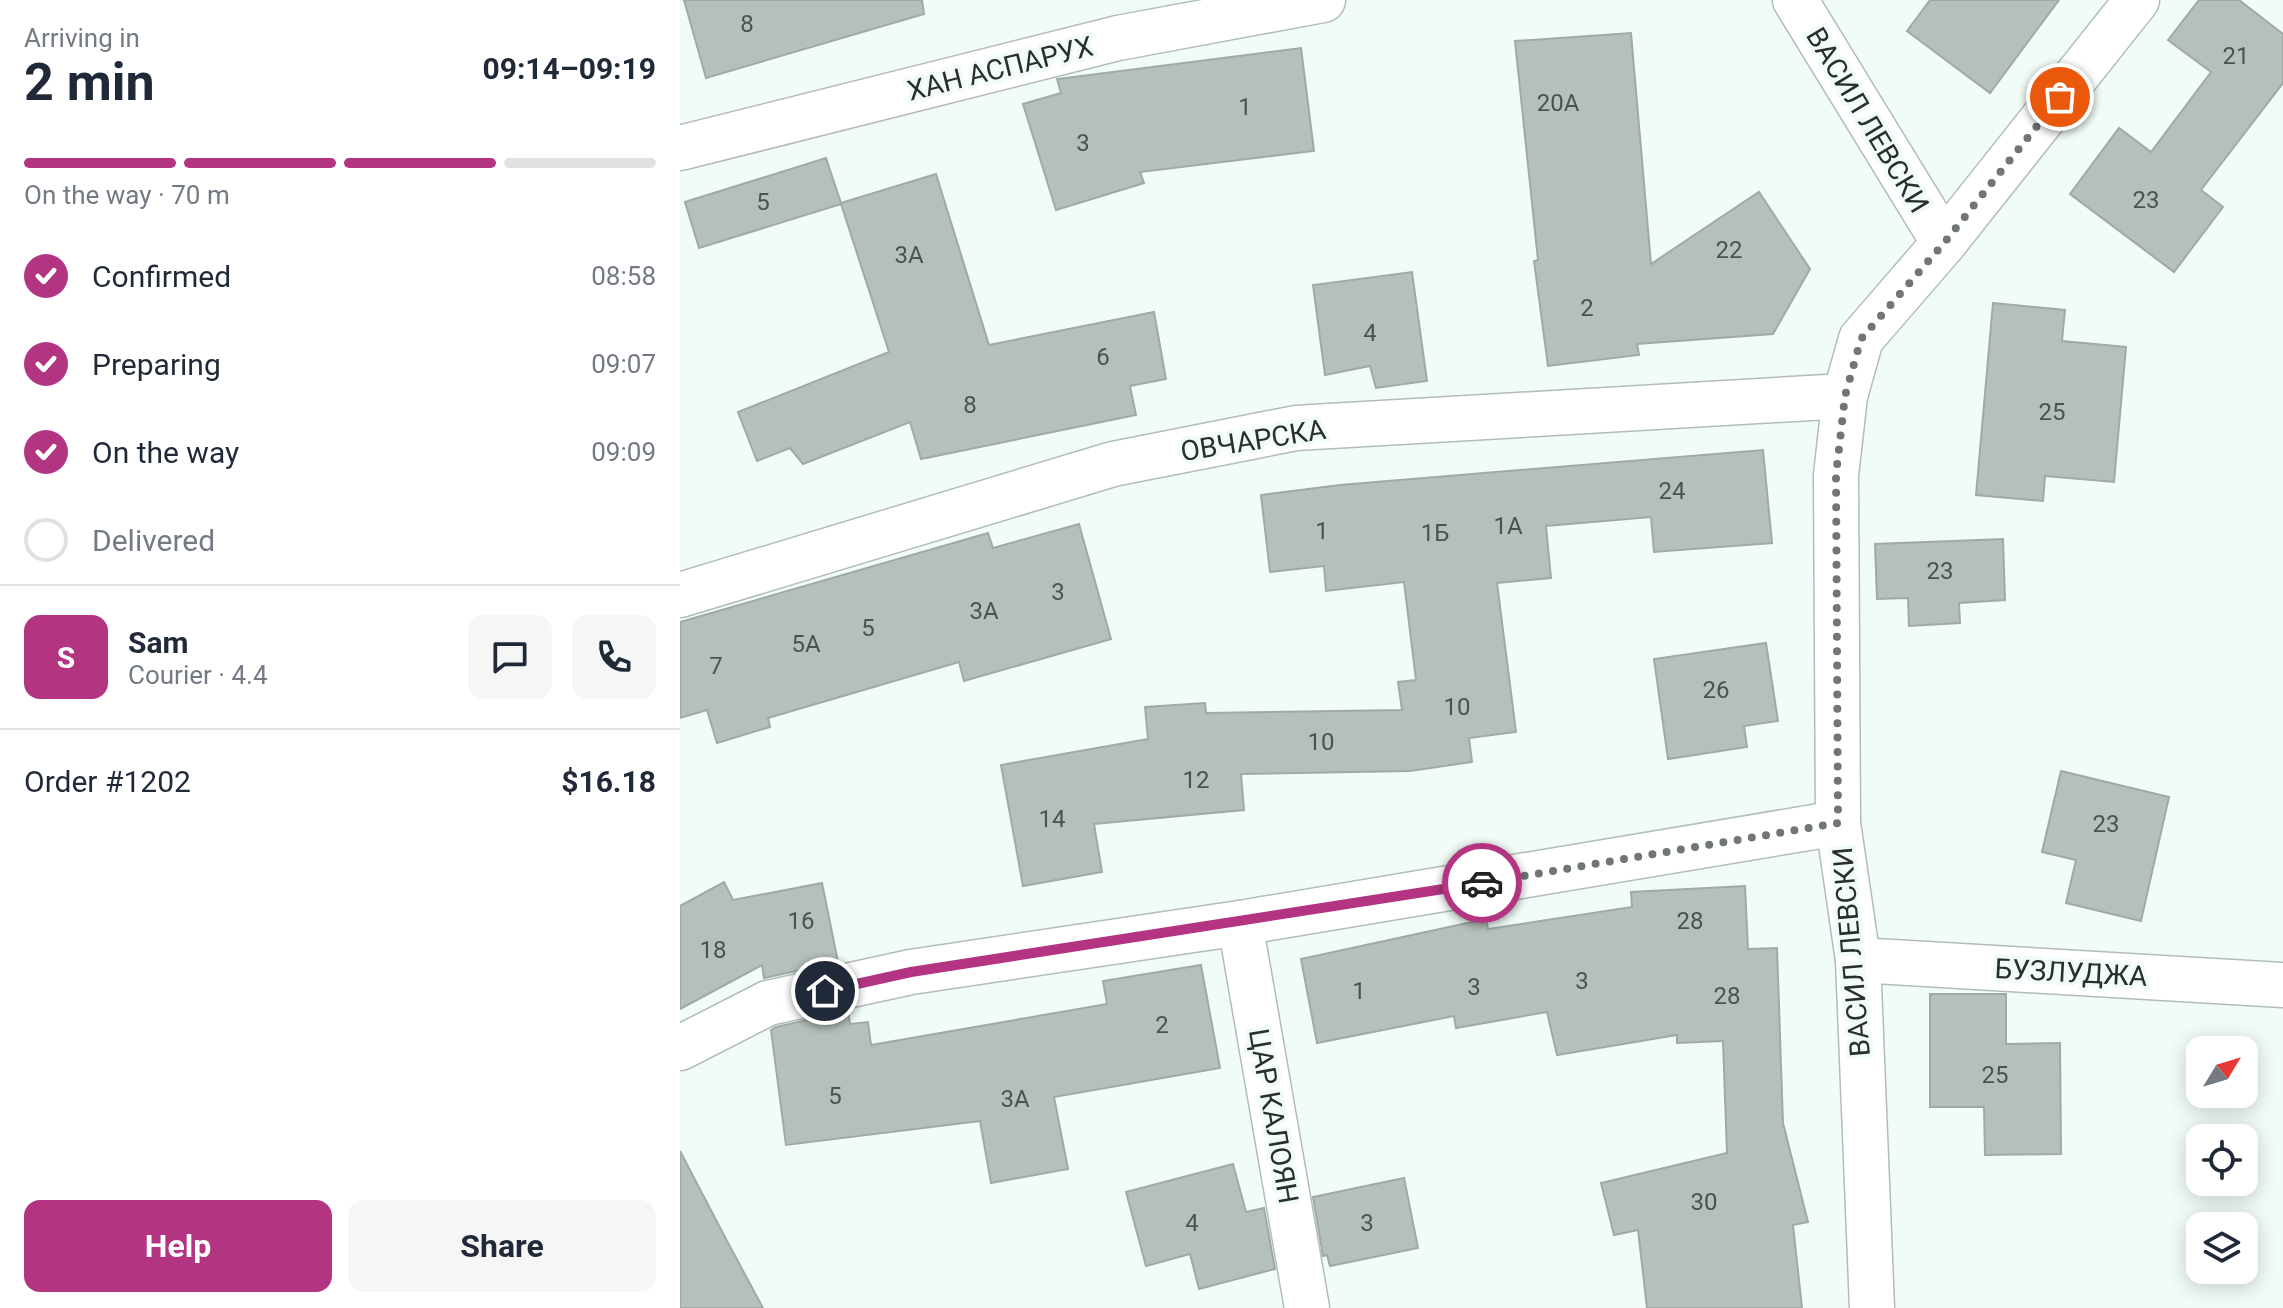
<!DOCTYPE html>
<html lang="en">
<head>
<meta charset="utf-8">
<style>
	:root { --surface:#fff; --page:#f6f6f7; --text:#1f2937; --muted:#747a83; --line:#e0e1e3; --accent:#b33582 }
	body { margin:0; font-family:Roboto,sans-serif; background:var(--page); color:var(--text); height:100vh; display:flex; flex-direction:column; font-size:30px; white-space:nowrap }
	* { box-sizing:border-box; margin:0 }
	p { font-size:26px; color:var(--muted) }
	.icon { flex:none; width:44px; height:44px; fill:none; stroke:currentColor; stroke-width:2; stroke-linecap:round; stroke-linejoin:round }
	.map { position:relative; flex:1; overflow:hidden }
	.drawer { display:flex; flex-direction:column; background:var(--surface); width:680px }
	.drawer>* { flex:none }
	.needle { width:52px; rotate:52deg }
	.buttons { position:absolute; left:1506px; top:1036px; display:grid; gap:16px }
	.buttons a { display:grid; place-items:center; width:72px; height:72px; border-radius:16px; background:var(--surface); box-shadow:0 4px 20px #0003; font-size:40px }
	.pin { position:absolute; display:grid; place-items:center; width:68px; height:68px; color:#fff; margin:-34px; border:4px solid #fff; border-radius:50%; box-shadow:0 2px 8px #0007 }
	.courier { position:absolute; display:grid; place-items:center; width:80px; height:80px; margin:-40px; border:6px solid #b33582; border-radius:50%; background:#fff; color:#222; box-shadow:0 2px 10px #0007 }
	.summary em { font-style:normal; font-weight:700 }
	.summary div { display:flex; flex-direction:column-reverse }
	.summary { display:flex; align-items:center; justify-content:space-between; height:136px; padding:0 24px }
	h1 { font-size:52px; font-weight:700; line-height:60px }
	.bar { display:grid; grid-template-columns:repeat(4,1fr); gap:12px 8px; align-content:center; height:96px; padding:0 24px }
	.bar i { height:10px; border-radius:6px; background:var(--line) }
	.bar .current { background:var(--accent) }
	.bar p { grid-column:span 4 }
	.line { display:flex; align-items:center; gap:20px; padding:0 24px; border-top:2px solid var(--line) }
	.line div { flex:1 }
	.round { display:grid; place-items:center; flex:none; width:84px; height:84px; border-radius:16px; background:var(--page) }
	ol { padding:0 24px; list-style:none }
	li { display:flex; align-items:center; gap:24px; height:88px }
	li p { margin-inline-start:auto }
	li .icon { padding:8px; border-radius:50%; background:var(--accent); color:#fff; stroke-width:4 }
	li:last-child { color:var(--muted) }
	li i { width:44px; height:44px; border:4px solid var(--line); border-radius:50% }
	.action { display:flex; gap:16px; margin-top:auto; padding:16px 24px }
	.action a { flex:1; height:92px; border-radius:16px; background:var(--accent); color:#fff; font-size:32px; font-weight:700; line-height:92px; text-align:center }
	.action a+a { background:var(--page); color:var(--text) }
	main { display:flex; flex:1; min-height:0 }
	.map>svg:first-child { display:block }
	.building { fill:#b6c0bb; stroke:#9faaa5; stroke-width:2 }
	.lines { fill:none; stroke-linecap:round; stroke-linejoin:round }
	.minor-casing { stroke:#b2bdb8; stroke-width:47 }
	.minor { stroke:#fff; stroke-width:44 }
	.done { stroke:#707673; stroke-width:8; stroke-dasharray:0 14.4 }
	.route { stroke:#b33582; stroke-width:10 }
	.labels { text-anchor:middle; stroke-width:8; stroke-linejoin:round; paint-order:stroke }
	.number-label { font-size:24px; fill:#4d5250 }
	.street-label { font-size:28px; fill:#2a2e2c; stroke:#f1fcf7 }
</style>
</head>
<body>
<main>
<section class="drawer">
<div class="summary"><div><h1>2 min</h1><p>Arriving in</p></div><em>09:14–09:19</em></div>
<div class="bar"><i class="current"></i><i class="current"></i><i class="current"></i><i></i><p>On the way · 70 m</p></div>
<ol>
<li><svg class="icon" aria-label="check" viewBox="0 0 24 24"><path d="M5 12l5 5 9-10"/></svg>Confirmed<p>08:58</p></li>
<li><svg class="icon" aria-label="check" viewBox="0 0 24 24"><path d="M5 12l5 5 9-10"/></svg>Preparing<p>09:07</p></li>
<li><svg class="icon" aria-label="check" viewBox="0 0 24 24"><path d="M5 12l5 5 9-10"/></svg>On the way<p>09:09</p></li>
<li><i></i>Delivered</li>
</ol>
<div class="line" style="height:144px"><b class="round" style="background:var(--accent);color:#fff">S</b><div><b>Sam</b><p>Courier · 4.4</p></div><a class="round"><svg class="icon" aria-label="chat" viewBox="0 0 24 24"><path d="M4 5h16v11H9l-5 4z"/></svg></a><a class="round"><svg class="icon" aria-label="phone" viewBox="0 0 24 24"><path d="M5 4h4l2 5-3 2q2 4 5 5l2-3 5 2v4C11 20 4 13 5 4z"/></svg></a></div>
<div class="line" style="height:104px"><div>Order #1202</div><b>$16.18</b></div>
<div class="action"><a>Help</a><a>Share</a></div>
</section>
<div class="map">
<svg width="1603" height="1308" viewBox="0 0 1603 1308">
	<rect width="100%" height="100%" fill="#f1fcf7"/>
	<g class="building">
		<polygon points="4,0 242,0 244,14 26,78"/>
		<polygon points="1250,0 1379,0 1310,93 1227,31"/>
		<polygon points="1519,0 1559,0 1603,34 1603,83 1521,190 1543,207 1494,272 1390,194 1439,128 1471,152 1531,72 1488,40"/>
		<polygon points="951,33 971,264 1079,192 1130,269 1093,334 957,344 959,355 868,366 854,261 858,260 835,41"/>
		<polygon points="621,48 634,151 460,172 464,183 376,210 343,104 381,93 377,79"/>
		<polygon points="146,158 161,203 256,174 309,345 474,312 486,379 450,386 456,415 241,459 230,422 123,464 110,448 77,461 58,412 209,352 161,204 19,248 5,202"/>
		<polygon points="732,272 747,381 696,388 690,366 645,375 633,285"/>
		<polygon points="1313,303 1385,310 1382,341 1446,347 1434,482 1365,476 1363,501 1296,495"/>
		<polygon points="1083,450 1092,543 974,552 971,517 866,526 871,578 817,583 836,732 789,738 792,762 730,771 561,774 564,810 414,824 422,872 343,886 321,765 468,739 465,707 525,703 526,713 722,710 718,682 736,680 724,582 646,591 644,566 590,572 581,495 660,485"/>
		<polygon points="399,524 431,639 284,681 279,662 88,718 90,727 37,743 27,710 0,718 0,622 308,533 313,548"/>
		<polygon points="1323,539 1325,600 1279,603 1280,623 1229,626 1228,598 1197,599 1195,544"/>
		<polygon points="1086,643 1098,721 1064,726 1067,747 988,759 974,659"/>
		<polygon points="1381,771 1489,797 1461,921 1386,903 1396,860 1362,852"/>
		<polygon points="44,882 53,900 142,883 158,962 84,978 82,965 0,1009 0,906"/>
		<polygon points="1065,886 1068,949 1097,948 1103,1123 1128,1222 1113,1225 1122,1308 967,1308 958,1230 934,1235 921,1183 1047,1153 1043,1041 997,1043 997,1035 877,1055 867,1012 776,1028 774,1016 637,1043 621,959 806,919 808,929 952,907 951,892"/>
		<polygon points="521,965 540,1068 374,1097 388,1169 311,1183 300,1121 106,1145 91,1030 96,1027 168,1011 170,1024 188,1022 191,1045 427,1004 423,981"/>
		<polygon points="1250,994 1326,994 1326,1044 1380,1043 1381,1154 1305,1155 1304,1107 1250,1107"/>
		<polygon points="0,1151 47,1241 83,1308 0,1308"/>
		<polygon points="553,1164 566,1212 584,1208 595,1269 519,1289 510,1254 466,1266 446,1192"/>
		<polygon points="724,1178 738,1248 650,1266 647,1255 643,1256 633,1197"/>
	</g>
	<g class="lines">
		<defs>
			<g id="minor">
				<polyline points="1115,0 1264,243 1181,339 1165,396 1156,475 1158,823 1178,960 1192,1308"/>
				<polyline points="0,148 438,38 643,0"/>
				<polyline points="1264,243 1457,0"/>
				<polyline points="0,595 433,464 616,428 1165,396"/>
				<polyline points="560,923 627,1308"/>
				<polyline points="1178,960 1603,985"/>
				<polyline points="0,1048 88,1003 231,972 560,923 1158,823"/>
			</g>
		</defs>
		<use href="#minor" class="minor-casing"/>
		<use href="#minor" class="minor"/>
	</g>
	<g class="lines">
		<polyline class="done" points="802,883 1158,823 1156,475 1165,396 1181,339 1264,243 1380,97"/>
		<polyline class="route" points="145,991 231,972 802,883"/>
	</g>
	<g class="labels">
		<g class="number-label">
			<text x="67" y="32">8</text>
			<text x="1556" y="64">21</text>
			<text x="878" y="111">20А</text>
			<text x="565" y="115">1</text>
			<text x="403" y="151">3</text>
			<text x="1466" y="208">23</text>
			<text x="83" y="210">5</text>
			<text x="1049" y="258">22</text>
			<text x="229" y="263">3А</text>
			<text x="907" y="316">2</text>
			<text x="690" y="341">4</text>
			<text x="423" y="365">6</text>
			<text x="290" y="413">8</text>
			<text x="1372" y="420">25</text>
			<text x="992" y="499">24</text>
			<text x="828" y="534">1А</text>
			<text x="642" y="539">1</text>
			<text x="755" y="541">1Б</text>
			<text x="1260" y="579">23</text>
			<text x="378" y="600">3</text>
			<text x="304" y="619">3А</text>
			<text x="188" y="636">5</text>
			<text x="126" y="652">5А</text>
			<text x="36" y="674">7</text>
			<text x="1036" y="698">26</text>
			<text x="777" y="715">10</text>
			<text x="641" y="750">10</text>
			<text x="516" y="788">12</text>
			<text x="372" y="827">14</text>
			<text x="1426" y="832">23</text>
			<text x="121" y="929">16</text>
			<text x="1010" y="929">28</text>
			<text x="33" y="958">18</text>
			<text x="902" y="989">3</text>
			<text x="794" y="995">3</text>
			<text x="679" y="999">1</text>
			<text x="1047" y="1004">28</text>
			<text x="482" y="1033">2</text>
			<text x="1315" y="1083">25</text>
			<text x="155" y="1104">5</text>
			<text x="335" y="1107">3А</text>
			<text x="1024" y="1210">30</text>
			<text x="512" y="1231">4</text>
			<text x="687" y="1231">3</text>
		</g>
		<g class="street-label">
			<text transform="translate(320 68) rotate(-14)" y="10">ХАН АСПАРУХ</text>
			<text transform="translate(1188 120) rotate(59)" y="10">ВАСИЛ ЛЕВСКИ</text>
			<text transform="translate(573 440) rotate(-9)" y="10">ОВЧАРСКА</text>
			<text transform="translate(1171 952) rotate(-95)" y="10">ВАСИЛ ЛЕВСКИ</text>
			<text transform="translate(1391 972) rotate(3)" y="10">БУЗЛУДЖА</text>
			<text transform="translate(594 1116) rotate(80)" y="10">ЦАР КАЛОЯН</text>
		</g>
	</g>
</svg>
<div class="buttons">
<a><svg class="needle" viewBox="-14 -14 28 28"><path d="M0-13l5 13h-10z" fill="#e53935"/><path d="M0 13l5-13h-10z" fill="#747a83"/></svg></a>
<a><svg class="icon" aria-label="locate" viewBox="0 0 24 24"><circle cx="12" cy="12" r="6"/><path d="M12 2v4M12 18v4M2 12h4M18 12h4"/></svg></a>
<a><svg class="icon" aria-label="layers" viewBox="0 0 24 24"><path d="M12 4l9 5-9 5-9-5zM3 14l9 5 9-5"/></svg></a>
</div>
<div class="pin" style="left:1380px;top:97px;background:#ea580c"><svg class="icon" aria-label="bag" viewBox="0 0 24 24"><path d="M5 8h14l-1 12H6zM9 8a3 3 0 0 1 6 0"/></svg></div>
<div class="pin" style="left:145px;top:991px;background:#1f2937"><svg class="icon" aria-label="home" viewBox="0 0 24 24"><path d="M3 11l9-7 9 7M6 9v11h12V9"/></svg></div>
<div class="courier" style="left:802px;top:883px"><svg class="icon" aria-label="car" viewBox="0 0 24 24"><path d="M5 17H2v-5l4-1 3-4h7l3 4 3 1v5h-3M9 17h6M6 11h13"/><circle cx="7" cy="17" r="2"/><circle cx="17" cy="17" r="2"/></svg></div>
</div>
</main>
</body>
</html>
